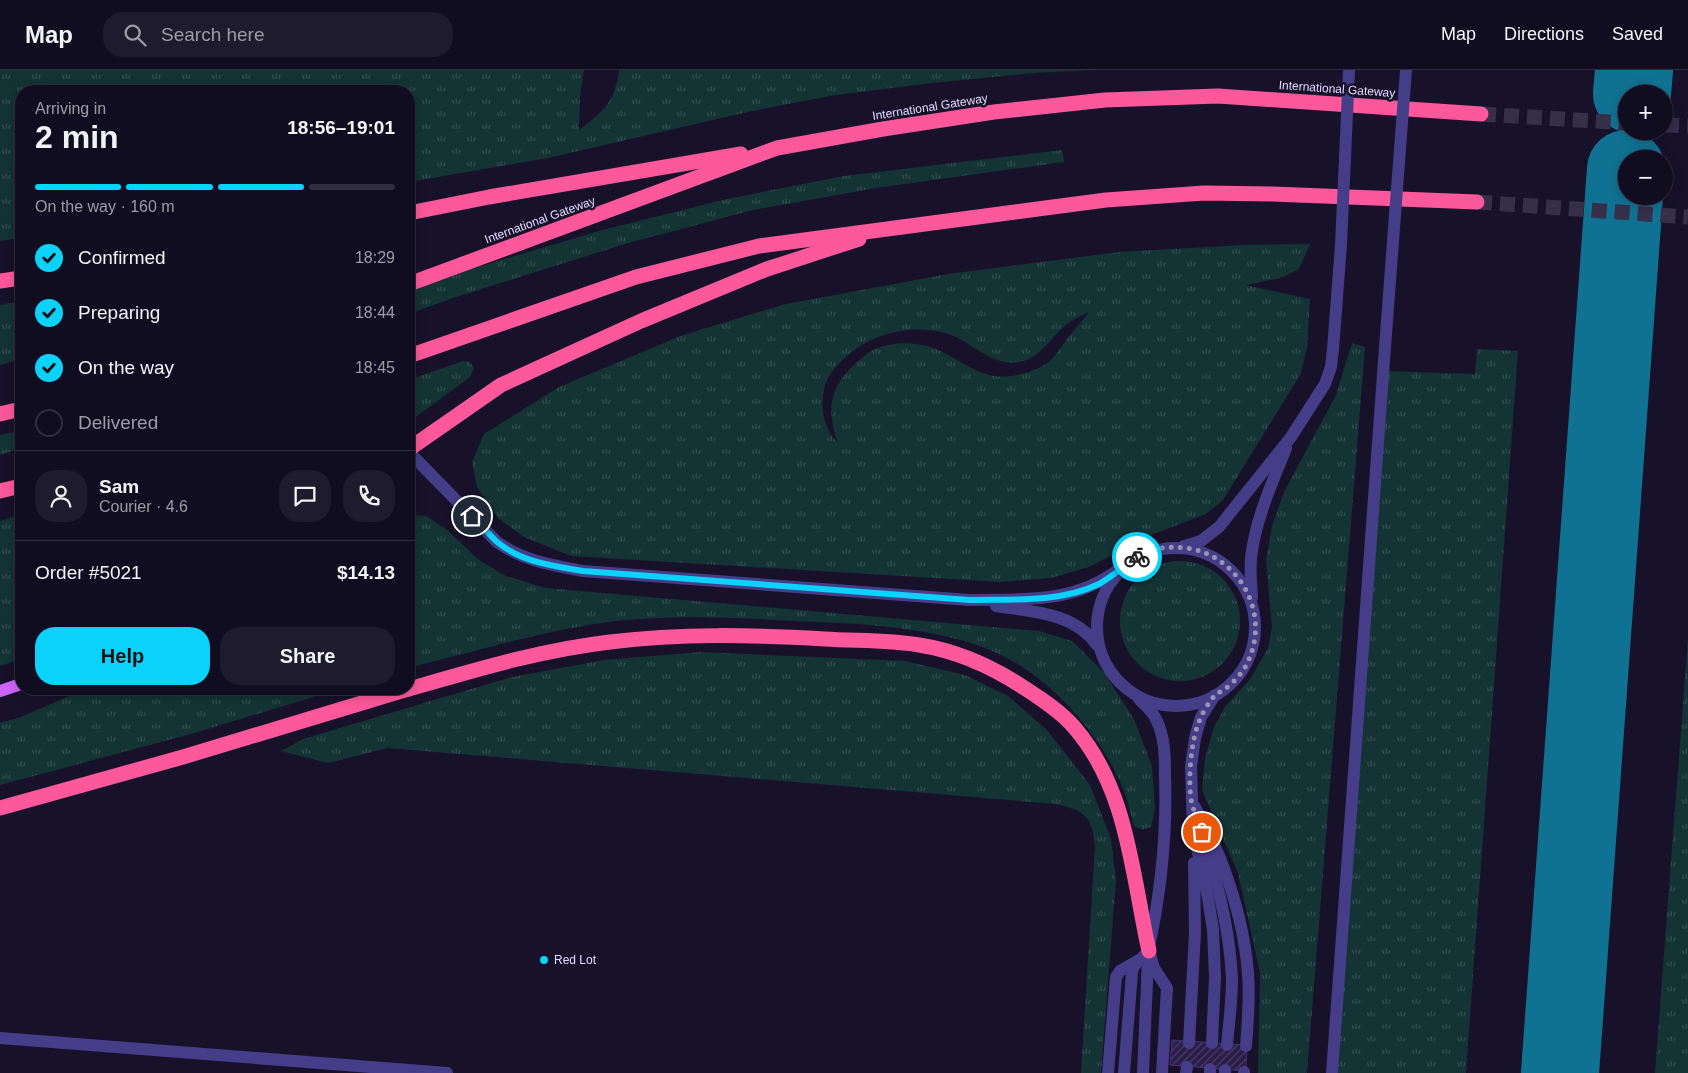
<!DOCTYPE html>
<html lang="en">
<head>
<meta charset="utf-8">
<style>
	:root { --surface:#110d20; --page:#1e1b2d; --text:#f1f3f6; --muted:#9c9ca5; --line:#302d3e; --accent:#0ad2fb }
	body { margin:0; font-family:Helvetica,sans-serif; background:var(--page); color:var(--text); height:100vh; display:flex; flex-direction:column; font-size:19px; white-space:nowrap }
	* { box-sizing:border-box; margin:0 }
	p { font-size:16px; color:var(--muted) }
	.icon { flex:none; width:28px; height:28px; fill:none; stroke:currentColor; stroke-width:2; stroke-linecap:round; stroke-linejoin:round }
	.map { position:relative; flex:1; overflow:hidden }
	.drawer { position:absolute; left:15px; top:15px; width:400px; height:610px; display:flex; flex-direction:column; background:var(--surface); border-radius:20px; box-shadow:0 2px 12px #0003,0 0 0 1px var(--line) }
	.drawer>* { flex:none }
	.fabs { position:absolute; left:1618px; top:15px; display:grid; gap:10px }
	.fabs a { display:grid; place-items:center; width:55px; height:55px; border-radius:50%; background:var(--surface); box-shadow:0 2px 12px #0003,0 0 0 1px var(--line); font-size:25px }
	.pin { position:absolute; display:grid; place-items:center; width:42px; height:42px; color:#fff; margin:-21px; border:2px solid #fff; border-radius:50%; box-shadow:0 1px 5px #0007 }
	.courier { position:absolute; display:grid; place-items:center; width:50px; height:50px; margin:-25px; border:4px solid #0ad2fb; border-radius:50%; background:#fff; color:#222; box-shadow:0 1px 6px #0007 }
	.summary em { font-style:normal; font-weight:600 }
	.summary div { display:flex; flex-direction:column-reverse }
	.summary { display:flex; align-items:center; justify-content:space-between; height:85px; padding:0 20px }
	h1 { font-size:32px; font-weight:600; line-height:38px }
	.bar { display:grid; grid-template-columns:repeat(4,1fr); gap:8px 5px; align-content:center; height:60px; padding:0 20px }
	.bar i { height:6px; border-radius:4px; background:var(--line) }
	.bar .selected { background:var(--accent) }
	.bar p { grid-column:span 4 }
	.line { display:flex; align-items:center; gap:12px; padding:0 20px; border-top:1px solid var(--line) }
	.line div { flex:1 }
	.round { display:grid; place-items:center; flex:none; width:52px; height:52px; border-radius:20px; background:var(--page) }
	ol { padding:0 20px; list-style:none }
	li { display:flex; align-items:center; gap:15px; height:55px }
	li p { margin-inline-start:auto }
	li .icon { padding:5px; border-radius:50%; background:var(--accent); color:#111; stroke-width:4 }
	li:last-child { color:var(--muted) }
	li i { width:28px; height:28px; border:2px solid var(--line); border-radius:50% }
	.button { display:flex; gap:10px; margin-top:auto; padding:10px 20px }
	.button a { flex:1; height:58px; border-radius:20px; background:var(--accent); color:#111; font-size:20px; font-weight:600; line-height:58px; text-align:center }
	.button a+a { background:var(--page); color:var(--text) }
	header { display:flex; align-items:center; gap:30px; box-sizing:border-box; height:70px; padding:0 25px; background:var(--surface); border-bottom:1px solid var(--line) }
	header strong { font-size:24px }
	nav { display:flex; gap:28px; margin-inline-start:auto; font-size:18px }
	.search { width:350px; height:45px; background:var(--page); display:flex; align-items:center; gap:12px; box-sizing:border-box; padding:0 18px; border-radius:20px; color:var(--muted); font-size:19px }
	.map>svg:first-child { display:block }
	.grass { fill:url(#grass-tufts); fill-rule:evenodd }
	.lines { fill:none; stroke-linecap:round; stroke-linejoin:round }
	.taxiway { stroke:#107292; stroke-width:78 }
	.building { fill:url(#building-hatch); stroke:#423076 }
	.highway-tunnel { stroke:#352f4a; stroke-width:15; stroke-dasharray:15 8; stroke-linecap:butt }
	.lane { stroke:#453d88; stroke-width:12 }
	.street { stroke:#453d88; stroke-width:12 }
	.primary { stroke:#ce63fc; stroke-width:12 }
	.highway { stroke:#fc589b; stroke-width:15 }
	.lane-bridge { stroke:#453d88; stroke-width:12 }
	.street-bridge { stroke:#453d88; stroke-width:12 }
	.done { stroke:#9a94b4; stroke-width:5; stroke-dasharray:0 9 }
	.route { stroke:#0ad2fb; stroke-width:6 }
	.poi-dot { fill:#0ad2fb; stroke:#17112a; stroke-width:2 }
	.labels { text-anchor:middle; stroke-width:5; stroke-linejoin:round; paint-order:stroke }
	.street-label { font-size:12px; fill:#e1dafe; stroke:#17112a }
	.poi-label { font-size:12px; fill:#e1dafe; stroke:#17112a; text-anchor:start }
</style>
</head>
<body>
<header>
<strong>Map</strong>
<div class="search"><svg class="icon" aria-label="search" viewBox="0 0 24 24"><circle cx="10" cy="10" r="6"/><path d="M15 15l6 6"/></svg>Search here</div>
<nav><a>Map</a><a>Directions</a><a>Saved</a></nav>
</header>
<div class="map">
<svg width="1688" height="1003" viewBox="0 0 1688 1003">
	<defs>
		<pattern id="grass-tufts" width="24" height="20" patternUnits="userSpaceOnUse" patternTransform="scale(1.25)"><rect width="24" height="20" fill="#143334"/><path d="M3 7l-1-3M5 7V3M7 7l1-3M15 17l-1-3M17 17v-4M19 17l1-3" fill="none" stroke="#365052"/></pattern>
		<pattern id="building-hatch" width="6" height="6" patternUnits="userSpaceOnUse" patternTransform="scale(1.25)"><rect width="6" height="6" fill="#2a1d4a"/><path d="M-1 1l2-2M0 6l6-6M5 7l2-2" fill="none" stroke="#493d65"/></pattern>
	</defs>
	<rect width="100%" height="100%" fill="#17112a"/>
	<g class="grass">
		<path d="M0,0H584L580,26L579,60C604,41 615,32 619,0H1094L1034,3L932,13L836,25L752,41L548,88L409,112V21H21V168L0,171Z"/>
		<polygon points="1062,80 1064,92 876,118 753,140 628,173 453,228 409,244 409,222 474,198 599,161 727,129 844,106"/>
		<path d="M1310,174L1299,199L1281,208L1246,215L1310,229L1307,279L1300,305L1223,430L1206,444L1151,465L1089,497L1051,508L1001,512L571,486L524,467L498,448L477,417L472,392L484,364L559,317L683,265L786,234L948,204L1119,182L1243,175ZM1089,242C1082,251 1074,260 1067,269C1062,275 1057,284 1051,290C1041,299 1024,304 1012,306C983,311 963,291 938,280C918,271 890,271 871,281C863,286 854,295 848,301C827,324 829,345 837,372C824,358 820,339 824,320C827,303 841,291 853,281C881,259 928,252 960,269C979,280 997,296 1019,292C1043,288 1051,265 1069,253C1074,249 1082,245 1089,242Z"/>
		<polygon points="21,231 21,289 0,295 0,235"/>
		<polygon points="1352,273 1365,277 1307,1003 1258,1003 1260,903 1238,803 1202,720 1205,688 1214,657 1225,637 1251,608 1268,578 1272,557 1266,490 1272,456 1284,422 1336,325"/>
		<polygon points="1477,279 1518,281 1466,1003 1332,1003 1383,301 1475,304"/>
		<polygon points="463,291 470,292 474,298 470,307 409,352 409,310"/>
		<polygon points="21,360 21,378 0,385 0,365"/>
		<polygon points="21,444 21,589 0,596 0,451"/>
		<path d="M409,445L426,446L446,459L479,490L506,506L546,518L1039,561L1072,571L1103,601L1134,649L1152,696L1155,739L1151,757L1142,760L1134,756C1130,743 1128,729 1122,716C1099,664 1053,610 1001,585C950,560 874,554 818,552C758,549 699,545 640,549C590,552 541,564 493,576C465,584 437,590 409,598Z"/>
		<circle cx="1180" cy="551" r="60"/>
		<polygon points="1688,568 1688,1003 1655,1003"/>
		<path d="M701,582L905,591L965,605L1008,626L1047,660L1090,715L1111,769L1116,810L1101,1003H1081L1095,776C1092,746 1085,741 1056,734L388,678L328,693L281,681L303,669L512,607L604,590Z"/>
		<polygon points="85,619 340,619 191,664 0,715 0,653 21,647"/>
	</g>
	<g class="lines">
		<g class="taxiway">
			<polyline points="1632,24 1634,0"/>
			<polyline points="1560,1003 1626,99"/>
		</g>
	</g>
	<polygon class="building" points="1172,970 1247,975 1246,1001 1170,995"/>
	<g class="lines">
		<g class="highway-tunnel">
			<polyline points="1481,44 1626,53"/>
			<polyline points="1664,55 1688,56"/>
			<polyline points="1477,132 1688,147"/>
		</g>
		<g class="lane">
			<path d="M1195,737C1203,754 1213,771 1220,788C1234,824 1245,865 1248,903C1250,927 1248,952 1246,976"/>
			<path d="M1205,773C1219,817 1230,863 1232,909C1232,931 1229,953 1227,975"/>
			<polyline points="1149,881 1154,898 1167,918 1162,1003"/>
			<polyline points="0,968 447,1003"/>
			<polyline points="1189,973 1195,863 1194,793"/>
			<polyline points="1212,973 1215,907 1213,860 1208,828 1193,761 1191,697 1195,668 1201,647 1215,625"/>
			<polyline points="1108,1003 1116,907 1120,901 1141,889 1149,881"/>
			<polyline points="1124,1003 1132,903 1133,898 1138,891"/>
			<polyline points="1143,1003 1148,889"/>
			<polyline points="1186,1003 1187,997"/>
			<polyline points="1210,1003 1210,999"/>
			<polyline points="1225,1003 1225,1000"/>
			<polyline points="1244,1003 1244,1002"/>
			<polyline points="1332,1003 1385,277"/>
		</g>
		<g class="street">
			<path d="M409,382L497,472C524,491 551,495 583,501L969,530C1023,529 1074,534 1119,499"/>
			<polyline points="1184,476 1201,471 1219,457 1291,367 1325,314 1331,297 1333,279"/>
			<circle cx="1176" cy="557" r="79"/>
			<path d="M1252,527C1251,512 1249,496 1252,481C1257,446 1273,411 1286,378"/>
			<path d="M996,536C1032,542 1074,542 1097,575"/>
			<path d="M1139,629C1145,635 1152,641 1156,649C1165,667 1165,687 1165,706C1167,763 1161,821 1149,877"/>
		</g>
		<polyline class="primary" points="0,621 21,614"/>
		<g class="highway">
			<polyline points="409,143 489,127 741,84"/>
			<polyline points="0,211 21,208"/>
			<polyline points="409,214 777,78 883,59 994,42 1105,30 1218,26 1481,44"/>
			<polyline points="409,286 636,207 759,176 1106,130 1204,123 1272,124 1477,132"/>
			<polyline points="0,344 21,339"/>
			<polyline points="409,379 501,315 641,251 767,199 859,169"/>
			<polyline points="0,421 21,416"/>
			<path d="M409,619C475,600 541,580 610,572C681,563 753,565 825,569C855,571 889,570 919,575C958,581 993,597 1026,619C1043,630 1061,642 1074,657C1128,719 1132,805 1149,881"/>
			<polyline points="0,738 183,687 408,619"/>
		</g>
		<polyline class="lane-bridge" points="1385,277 1406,0"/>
		<polyline class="street-bridge" points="1333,279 1341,175 1349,0"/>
	</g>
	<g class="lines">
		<path class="done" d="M1137,487C1155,475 1183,475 1203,482C1250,501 1270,555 1244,599C1240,605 1232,614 1226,618C1223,621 1219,622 1216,624C1211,629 1204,640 1201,647C1191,668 1188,706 1191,729C1193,740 1198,752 1202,762"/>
		<path class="route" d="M472,446C480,454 488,463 496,471C520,492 554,496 583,501L969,530C1012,529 1059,533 1099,514C1112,507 1124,496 1137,487"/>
	</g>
	<circle class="poi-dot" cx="544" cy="890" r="5"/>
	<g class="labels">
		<g class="street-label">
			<text transform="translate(1337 19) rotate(4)" y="4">International Gateway</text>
			<text transform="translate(930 37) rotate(-9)" y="4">International Gateway</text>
			<text transform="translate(540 150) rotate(-20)" y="4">International Gateway</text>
		</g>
		<g class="poi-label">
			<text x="554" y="894">Red Lot</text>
		</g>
	</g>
</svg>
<div class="fabs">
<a>+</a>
<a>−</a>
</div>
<div class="pin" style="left:1202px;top:762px;background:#ea580c"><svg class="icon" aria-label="bag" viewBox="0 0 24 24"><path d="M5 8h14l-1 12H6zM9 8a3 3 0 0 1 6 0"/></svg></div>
<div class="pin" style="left:472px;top:446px;background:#1f2937"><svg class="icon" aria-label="home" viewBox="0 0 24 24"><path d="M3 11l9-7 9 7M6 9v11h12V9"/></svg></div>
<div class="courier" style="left:1137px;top:487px"><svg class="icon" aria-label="bike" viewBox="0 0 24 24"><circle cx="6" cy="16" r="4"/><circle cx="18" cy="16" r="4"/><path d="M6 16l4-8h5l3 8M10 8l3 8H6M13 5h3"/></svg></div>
<section class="drawer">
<div class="summary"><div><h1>2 min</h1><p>Arriving in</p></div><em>18:56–19:01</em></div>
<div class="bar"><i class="selected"></i><i class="selected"></i><i class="selected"></i><i></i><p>On the way · 160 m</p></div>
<ol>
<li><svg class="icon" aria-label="check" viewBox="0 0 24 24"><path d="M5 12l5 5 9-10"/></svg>Confirmed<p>18:29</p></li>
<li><svg class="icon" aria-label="check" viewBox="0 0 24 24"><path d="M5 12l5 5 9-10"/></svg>Preparing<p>18:44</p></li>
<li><svg class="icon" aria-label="check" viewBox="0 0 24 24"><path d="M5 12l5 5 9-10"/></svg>On the way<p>18:45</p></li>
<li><i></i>Delivered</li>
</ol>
<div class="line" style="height:90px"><a class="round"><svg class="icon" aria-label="person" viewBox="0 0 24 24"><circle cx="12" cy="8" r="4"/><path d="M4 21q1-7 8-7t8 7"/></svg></a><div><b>Sam</b><p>Courier · 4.6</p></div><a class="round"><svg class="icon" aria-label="chat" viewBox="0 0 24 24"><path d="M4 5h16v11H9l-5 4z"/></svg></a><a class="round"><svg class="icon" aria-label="phone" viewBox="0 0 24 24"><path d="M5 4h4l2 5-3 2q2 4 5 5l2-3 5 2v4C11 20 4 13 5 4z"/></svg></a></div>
<div class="line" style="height:65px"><div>Order #5021</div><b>$14.13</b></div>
<div class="button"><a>Help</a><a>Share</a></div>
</section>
</div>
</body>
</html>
